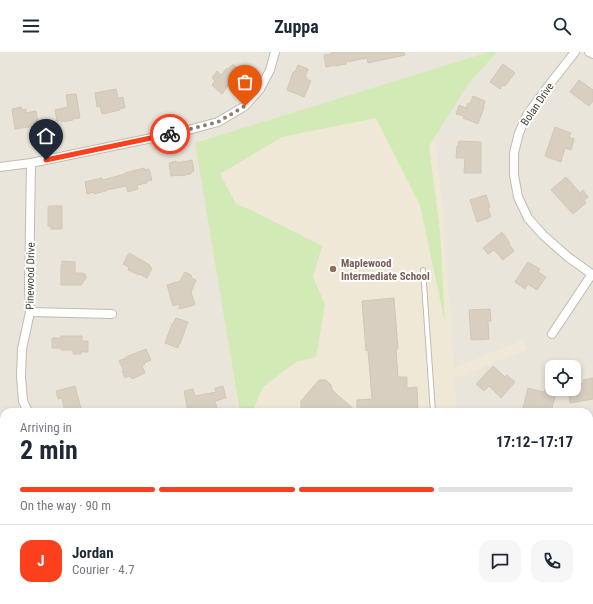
<!DOCTYPE html>
<html lang="en">
<head>
<meta charset="utf-8">
<style>
	:root { --surface:#fff; --page:#f6f6f7; --text:#1f2937; --muted:#747a83; --line:#e0e1e3; --accent:#fc3f1d }
	body { margin:0; font-family:"Roboto Condensed",sans-serif; background:var(--page); color:var(--text); height:100vh; display:flex; flex-direction:column; font-size:15px; white-space:nowrap }
	* { box-sizing:border-box; margin:0 }
	p { font-size:13px; color:var(--muted) }
	.icon { flex:none; width:22px; height:22px; fill:none; stroke:currentColor; stroke-width:2; stroke-linecap:round; stroke-linejoin:round }
	.map { position:relative; flex:1; overflow:hidden }
	.details { position:absolute; left:0px; top:356px; width:593px; height:196px; display:flex; flex-direction:column; background:var(--surface); border-radius:12px 12px 0 0; box-shadow:0 2px 6px #0003 }
	.details>* { flex:none }
	.buttons { position:absolute; left:545px; top:308px; display:grid; gap:8px }
	.buttons a { display:grid; place-items:center; width:36px; height:36px; border-radius:8px; background:var(--surface); box-shadow:0 2px 6px #0003; font-size:20px }
	.pin { position:absolute; display:grid; place-items:center; width:34px; height:34px; color:#fff; margin:-41px -17px; border-radius:50% 50% 50% 0; rotate:-45deg; box-shadow:0 0 4px #0007 }
	.pin .icon { rotate:45deg }
	.courier { position:absolute; display:grid; place-items:center; width:40px; height:40px; margin:-20px; border:3px solid #fc3f1d; border-radius:50%; background:#fff; color:#222; box-shadow:0 1px 5px #0007 }
	.head em { font-style:normal; font-weight:700 }
	.head div { display:flex; flex-direction:column-reverse }
	.head { display:flex; align-items:center; justify-content:space-between; height:68px; padding:0 20px }
	h1 { font-size:26px; font-weight:700; line-height:30px }
	.bar { display:grid; grid-template-columns:repeat(4,1fr); gap:6px 4px; align-content:center; height:48px; padding:0 20px }
	.bar i { height:5px; border-radius:3px; background:var(--line) }
	.bar .current { background:var(--accent) }
	.bar p { grid-column:span 4 }
	.line { display:flex; align-items:center; gap:10px; padding:0 20px; border-top:1px solid var(--line) }
	.line div { flex:1 }
	.round { display:grid; place-items:center; flex:none; width:42px; height:42px; border-radius:12px; background:var(--page) }
	header { display:flex; justify-content:space-between; align-items:center; height:52px; padding:0 20px; background:var(--surface); font-size:18px; font-weight:700 }
	.map>svg:first-child { display:block }
	.residential { fill:#eae5da; fill-rule:evenodd }
	.education { fill:#efe8d6 }
	.green { fill:#d2eab5 }
	.building { fill:#d8cfc1; stroke:#d3c7b4 }
	.lines { fill:none; stroke-linecap:round; stroke-linejoin:round }
	.lane-casing { stroke:#c2bbae; stroke-width:6 }
	.street-casing { stroke:#c2bbae; stroke-width:10 }
	.lane { stroke:#fff; stroke-width:4 }
	.street { stroke:#fff; stroke-width:8 }
	.done { stroke:#878178; stroke-width:4; stroke-dasharray:0 7.2 }
	.route { stroke:#fc3f1d; stroke-width:5 }
	.education-dot { fill:#8d6e63; stroke:#fff; stroke-width:1.5 }
	.labels { text-anchor:middle; stroke-width:4; stroke-linejoin:round; paint-order:stroke }
	.street-label { font-size:11px; fill:#4b4439; stroke:#fff }
	.education-label { font-size:11px; font-weight:bold; fill:#785e54; stroke:#fff; text-anchor:start }
</style>
</head>
<body>
<header><svg class="icon" aria-label="menu" viewBox="0 0 24 24"><path d="M4 6h16M4 12h16M4 18h16"/></svg>Zuppa<svg class="icon" aria-label="search" viewBox="0 0 24 24"><circle cx="10" cy="10" r="6"/><path d="M15 15l6 6"/></svg></header>
<div class="map">
<svg width="593" height="552" viewBox="0 0 593 552">
	<rect width="100%" height="100%" fill="#f6f3ec"/>
	<path class="residential" d="M0,0H593V552H0ZM552,315H574V337H552ZM4,360H589V548H4Z"/>
	<polygon class="education" points="429,22 441,146 454,316 523,288 527,297 454,327 457,360 238,360 202,87 219,84"/>
	<polygon class="green" points="489,0 497,0 469,31 429,94 440,179 445,271 420,153 376,66 282,85 220,122 236,152 253,159 322,194 313,225 325,252 316,305 296,310 263,335 252,360 240,360 235,331 195,91"/>
	<g class="building">
		<polygon points="331,0 404,0 405,3 368,11 367,6 346,10 346,12 335,14 335,13 326,15 324,3 332,2"/>
		<polygon points="233,12 243,21 229,35 228,34 222,42 212,33 215,29 212,26 217,19 221,23 227,16 228,17"/>
		<polygon points="503,12 515,21 505,34 503,33 500,37 490,30"/>
		<polygon points="298,13 308,17 305,25 307,25 306,27 311,29 304,45 287,38 293,20 295,20"/>
		<polygon points="579,28 593,38 593,49 589,54 570,40"/>
		<polygon points="116,37 118,46 123,45 125,56 120,56 120,58 102,62 100,54 97,55 95,41"/>
		<polygon points="76,42 80,66 72,67 73,68 61,70 61,68 57,69 55,58 68,55 66,43"/>
		<polygon points="473,44 485,49 483,55 484,55 478,72 463,66 464,64 456,62 459,53 466,56 468,51 470,52"/>
		<polygon points="21,55 22,58 26,57 26,61 36,59 38,71 35,71 35,74 15,77 12,57"/>
		<polygon points="555,75 571,81 569,85 574,87 571,98 565,96 561,110 545,104"/>
		<polygon points="459,89 481,90 481,121 464,121 465,106 456,106 457,94 458,94"/>
		<polygon points="192,108 194,119 191,120 191,122 180,124 180,123 171,124 169,111 176,109 177,111"/>
		<polygon points="144,116 145,118 149,117 152,128 147,129 147,131 137,133 138,137 128,140 126,134 106,138 106,139 94,142 94,140 87,142 85,130 102,126 103,128 125,122 125,121"/>
		<polygon points="566,125 580,141 583,138 588,145 584,148 586,151 573,162 551,138"/>
		<polygon points="486,143 490,155 488,156 491,165 477,170 470,148"/>
		<polygon points="49,154 62,154 62,177 51,177 51,174 48,174 48,155 49,155"/>
		<polygon points="502,180 510,191 509,192 514,199 503,208 494,198 488,202 483,196"/>
		<polygon points="129,201 150,213 149,214 152,216 147,226 139,222 139,223 128,218 129,215 123,212"/>
		<polygon points="62,209 75,210 75,221 82,221 85,222 86,226 81,233 61,233 61,213 62,213"/>
		<polygon points="528,210 540,217 538,220 546,225 537,238 528,232 525,237 515,230"/>
		<polygon points="185,220 191,223 192,226 196,228 191,240 195,253 179,257 180,252 173,254 167,233 180,229"/>
		<polygon points="394,246 398,297 396,297 398,325 407,325 407,336 417,335 418,360 357,360 357,348 372,347 368,298 366,299 362,249"/>
		<polygon points="490,257 491,269 488,269 489,287 471,288 469,258"/>
		<polygon points="176,266 188,270 180,292 179,292 178,296 165,291 172,272 173,272"/>
		<polygon points="61,284 82,284 82,289 88,289 88,300 81,300 81,302 73,302 73,298 61,298 61,296 52,296 52,286 61,286"/>
		<polygon points="146,297 151,308 144,311 145,312 142,314 145,321 132,327 130,324 125,326 122,319 124,319 119,309 126,306 126,305"/>
		<polygon points="493,314 505,325 507,323 515,330 501,346 489,334 484,339 476,332"/>
		<polygon points="593,326 593,347 570,351 568,337 574,337 574,333 584,331 583,328"/>
		<polygon points="319,328 326,328 331,333 332,338 357,360 301,360 301,349"/>
		<polygon points="75,334 81,357 65,360 62,346 58,347 56,339"/>
		<polygon points="223,334 226,346 215,349 218,360 188,360 184,339 193,337 195,344 216,340 215,336"/>
		<polygon points="528,336 544,340 545,337 556,340 551,360 536,356 535,360 522,360"/>
	</g>
	<g class="lines">
		<defs>
			<polyline id="lane" points="423,218 433,360"/>
			<g id="street">
				<polyline points="575,0 553,28 527,63 519,81 514,101 514,123 518,145 528,166 543,183 568,205 593,223"/>
				<polyline points="589,0 593,2"/>
				<polyline points="0,115 31,111 181,80 218,70 245,54 260,37 270,18 275,0"/>
				<polyline points="30,260 112,262"/>
				<polyline points="552,282 592,222"/>
				<polyline points="28,360 23,349 21,325 22,297 30,260 29,236 31,111"/>
				<polyline points="0,433 4,433"/>
				<polyline points="579,548 579,552"/>
				<polyline points="447,552 465,550"/>
			</g>
		</defs>
		<use href="#lane" class="lane-casing"/>
		<use href="#street" class="street-casing"/>
		<use href="#lane" class="lane"/>
		<use href="#street" class="street"/>
	</g>
	<g class="lines">
		<polyline class="done" points="170,82 218,70 245,54"/>
		<polyline class="route" points="46,108 170,82"/>
	</g>
	<circle class="education-dot" cx="333" cy="217" r="4"/>
	<g class="labels">
		<g class="street-label">
			<text transform="translate(537 52) rotate(-56)" y="4">Bolan Drive</text>
			<text transform="translate(30 224) rotate(-89)" y="4">Pinewood Drive</text>
		</g>
		<g class="education-label">
			<text x="341" y="215">Maplewood<tspan x="341" dy="13">Intermediate School</tspan></text>
		</g>
	</g>
</svg>
<div class="buttons">
<a><svg class="icon" aria-label="locate" viewBox="0 0 24 24"><circle cx="12" cy="12" r="6"/><path d="M12 2v4M12 18v4M2 12h4M18 12h4"/></svg></a>
</div>
<div class="pin" style="left:245px;top:54px;background:#ea580c"><svg class="icon" aria-label="bag" viewBox="0 0 24 24"><path d="M5 8h14l-1 12H6zM9 8a3 3 0 0 1 6 0"/></svg></div>
<div class="pin" style="left:46px;top:108px;background:#1f2937"><svg class="icon" aria-label="home" viewBox="0 0 24 24"><path d="M3 11l9-7 9 7M6 9v11h12V9"/></svg></div>
<div class="courier" style="left:170px;top:82px"><svg class="icon" aria-label="bike" viewBox="0 0 24 24"><circle cx="6" cy="16" r="4"/><circle cx="18" cy="16" r="4"/><path d="M6 16l4-8h5l3 8M10 8l3 8H6M13 5h3"/></svg></div>
<section class="details">
<div class="head"><div><h1>2 min</h1><p>Arriving in</p></div><em>17:12–17:17</em></div>
<div class="bar"><i class="current"></i><i class="current"></i><i class="current"></i><i></i><p>On the way · 90 m</p></div>
<div class="line" style="height:72px"><b class="round" style="background:var(--accent);color:#fff">J</b><div><b>Jordan</b><p>Courier · 4.7</p></div><a class="round"><svg class="icon" aria-label="chat" viewBox="0 0 24 24"><path d="M4 5h16v11H9l-5 4z"/></svg></a><a class="round"><svg class="icon" aria-label="phone" viewBox="0 0 24 24"><path d="M5 4h4l2 5-3 2q2 4 5 5l2-3 5 2v4C11 20 4 13 5 4z"/></svg></a></div>
</section>
</div>
</body>
</html>
